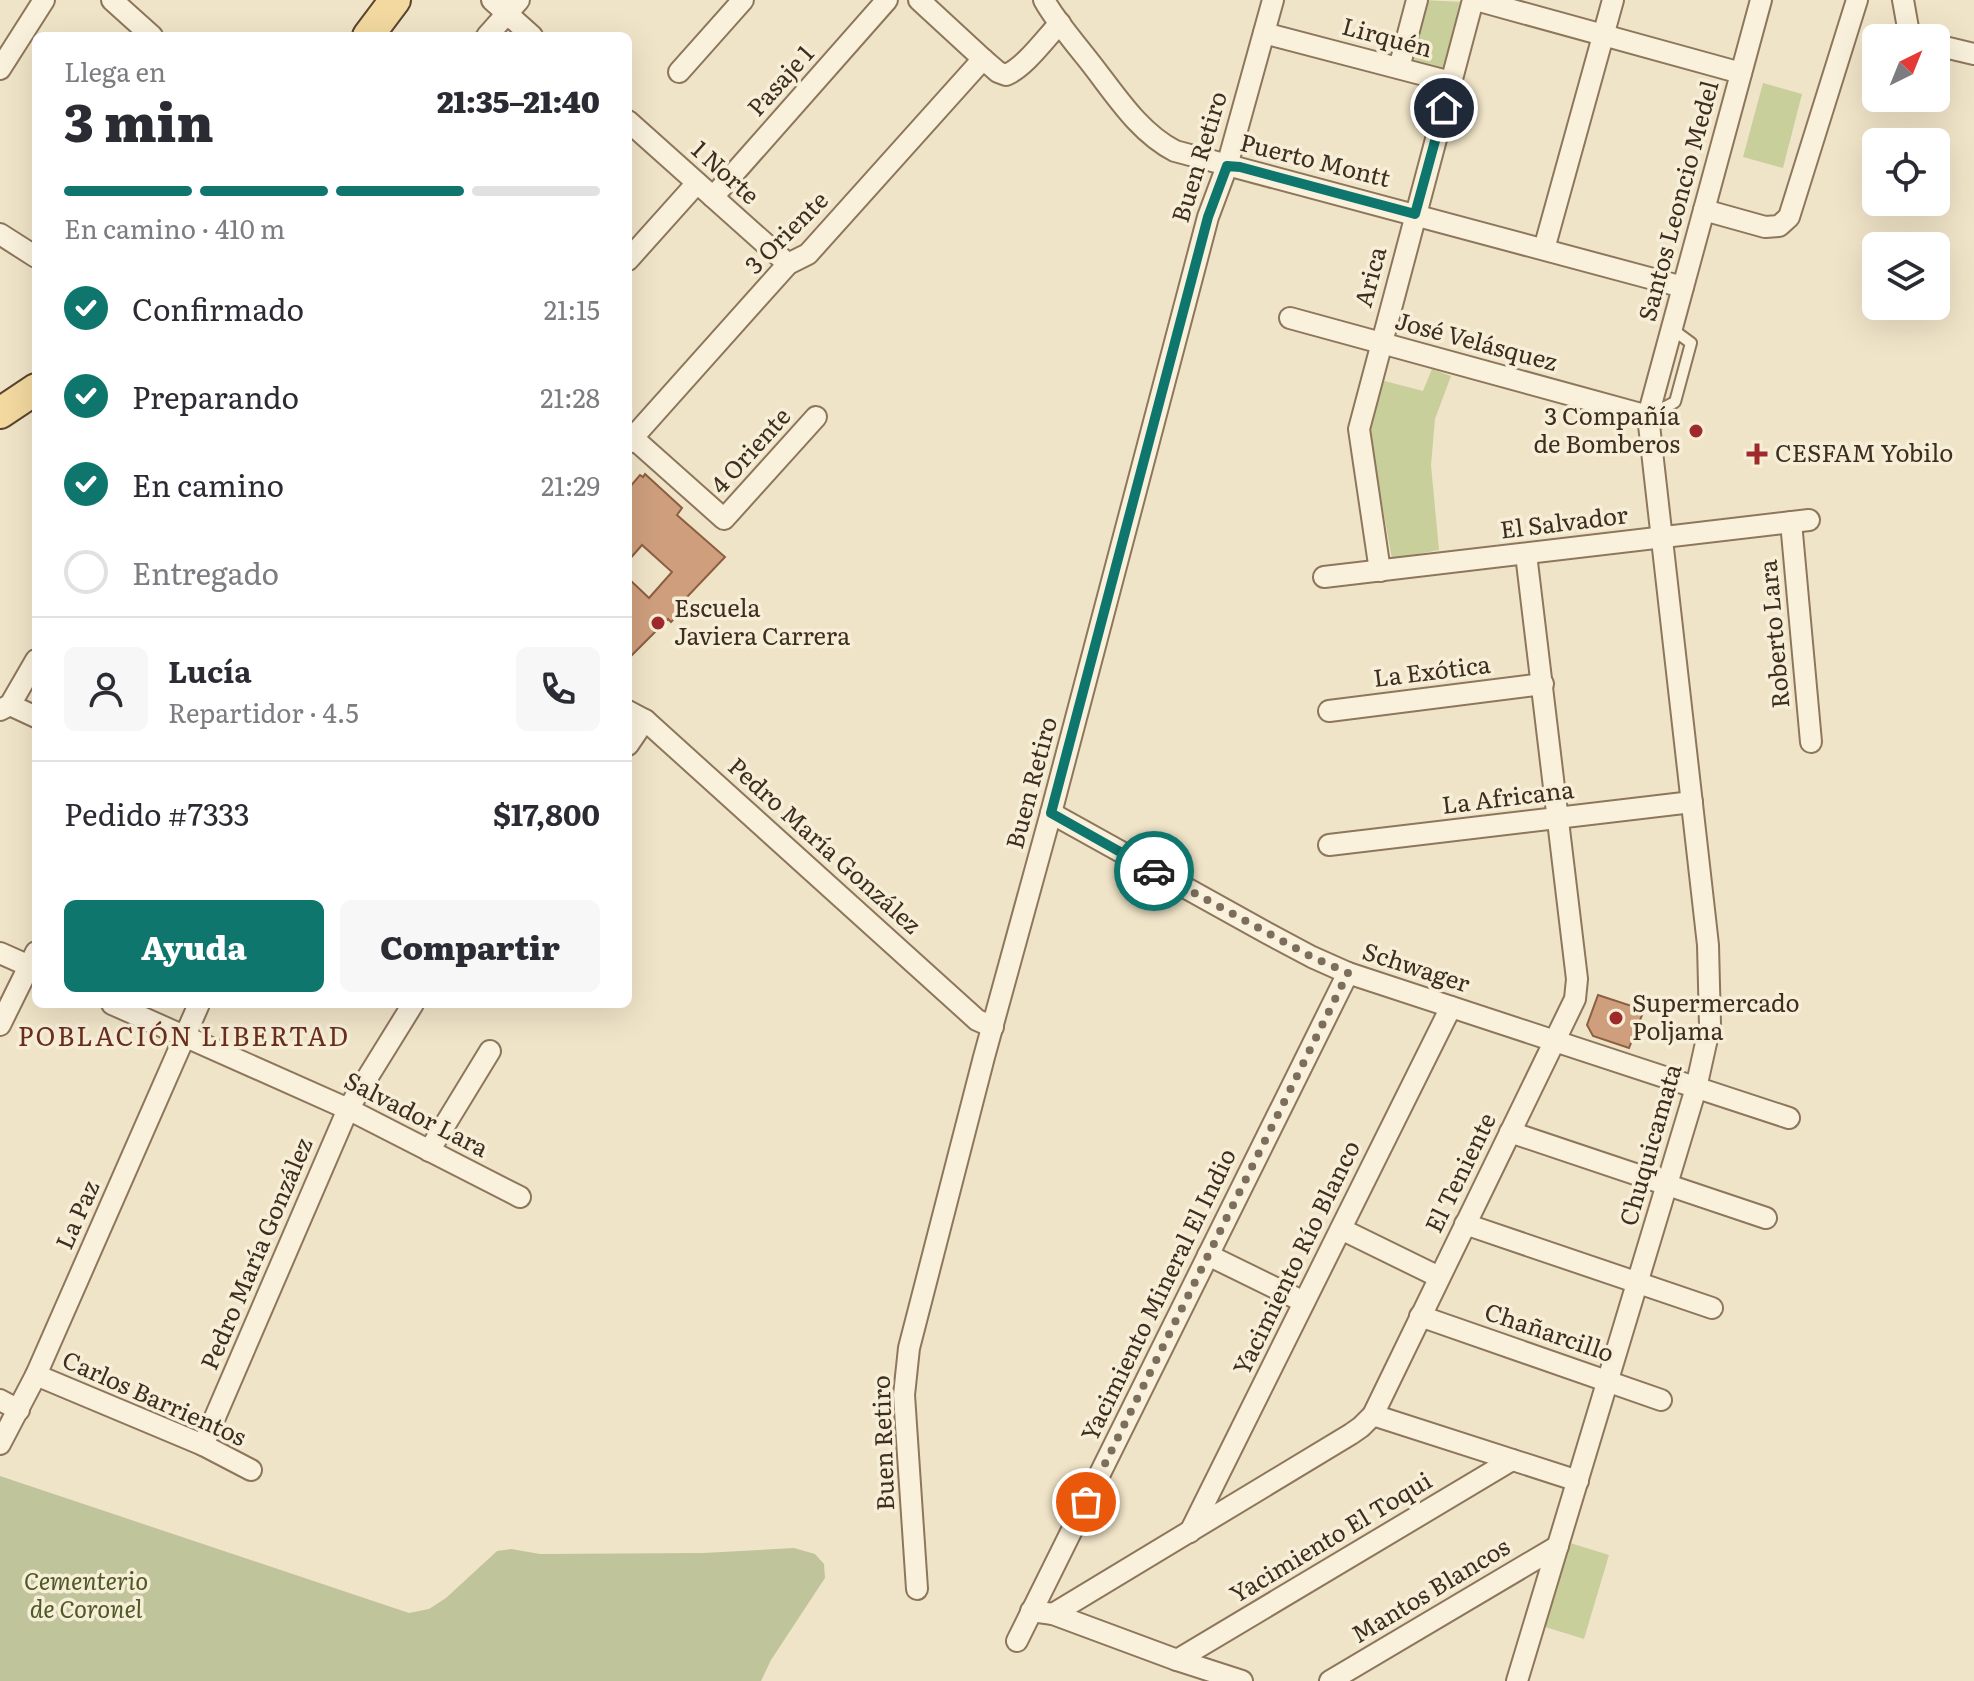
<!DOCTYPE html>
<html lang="es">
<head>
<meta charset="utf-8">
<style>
	:root { --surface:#fff; --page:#f7f7f7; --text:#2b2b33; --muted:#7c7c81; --line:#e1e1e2; --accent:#0f766e }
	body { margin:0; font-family:Literata,serif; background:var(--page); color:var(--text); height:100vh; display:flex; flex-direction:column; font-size:30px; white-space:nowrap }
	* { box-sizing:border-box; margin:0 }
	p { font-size:26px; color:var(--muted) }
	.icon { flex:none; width:44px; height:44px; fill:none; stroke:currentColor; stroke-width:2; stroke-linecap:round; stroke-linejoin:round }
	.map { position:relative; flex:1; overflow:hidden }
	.drawer { position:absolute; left:32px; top:32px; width:600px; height:976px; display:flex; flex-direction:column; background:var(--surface); border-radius:12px; box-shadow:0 8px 32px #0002 }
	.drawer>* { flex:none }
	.needle { width:52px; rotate:43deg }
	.tools { position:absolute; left:1862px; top:24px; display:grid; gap:16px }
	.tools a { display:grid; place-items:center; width:88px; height:88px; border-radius:12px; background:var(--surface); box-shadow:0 8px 32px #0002; font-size:40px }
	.pin { position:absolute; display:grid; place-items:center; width:68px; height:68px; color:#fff; margin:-34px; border:4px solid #fff; border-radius:50%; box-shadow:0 2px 8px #0007 }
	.courier { position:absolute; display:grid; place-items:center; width:80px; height:80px; margin:-40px; border:6px solid #0f766e; border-radius:50%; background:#fff; color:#222; box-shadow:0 2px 10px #0007 }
	.overview em { font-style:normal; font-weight:800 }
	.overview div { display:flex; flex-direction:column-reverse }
	.overview { display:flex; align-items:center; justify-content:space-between; height:136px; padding:0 32px }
	h1 { font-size:52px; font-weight:800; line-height:60px }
	.bar { display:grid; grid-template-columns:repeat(4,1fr); gap:12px 8px; align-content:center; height:96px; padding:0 32px }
	.bar i { height:10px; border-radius:6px; background:var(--line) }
	.bar .selected { background:var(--accent) }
	.bar p { grid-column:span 4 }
	.line { display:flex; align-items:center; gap:20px; padding:0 32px; border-top:2px solid var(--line) }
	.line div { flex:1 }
	.round { display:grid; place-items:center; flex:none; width:84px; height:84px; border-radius:12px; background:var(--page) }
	ol { padding:0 32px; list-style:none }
	li { display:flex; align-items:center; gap:24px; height:88px }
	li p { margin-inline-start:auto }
	li .icon { padding:8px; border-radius:50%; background:var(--accent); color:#fff; stroke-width:4 }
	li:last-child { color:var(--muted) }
	li i { width:44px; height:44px; border:4px solid var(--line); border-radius:50% }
	.primary-button { display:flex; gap:16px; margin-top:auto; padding:16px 32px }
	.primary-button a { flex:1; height:92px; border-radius:12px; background:var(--accent); color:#fff; font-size:32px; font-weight:800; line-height:92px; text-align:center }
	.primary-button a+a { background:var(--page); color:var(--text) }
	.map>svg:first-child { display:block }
	.green { fill:#c9cf9b }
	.cemetery { fill:#bfc49a }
	.building { fill:#cf9f7d; stroke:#8d5f41; stroke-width:2 }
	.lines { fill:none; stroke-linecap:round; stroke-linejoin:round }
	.service-casing { stroke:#8d765c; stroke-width:14 }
	.minor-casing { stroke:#8d765c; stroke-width:24 }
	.primary-casing { stroke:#5b4430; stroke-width:34 }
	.service { stroke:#faf1dc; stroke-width:10 }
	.minor { stroke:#faf1dc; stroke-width:20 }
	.primary { stroke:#f3d9a0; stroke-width:30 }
	.done { stroke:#7c6e5b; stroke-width:8; stroke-dasharray:0 14.4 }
	.route { stroke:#0f766e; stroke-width:10 }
	.poi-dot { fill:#9e2a2b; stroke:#f7eed8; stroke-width:3 }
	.labels { text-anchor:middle; stroke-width:7; stroke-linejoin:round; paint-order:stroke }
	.street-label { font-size:24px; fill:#3d2e20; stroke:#f7eed8 }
	.poi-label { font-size:24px; fill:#3d2e20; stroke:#f7eed8; text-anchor:start }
	.park-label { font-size:24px; font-style:italic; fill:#4d5a26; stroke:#f7eed8 }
	.neighbourhood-label { font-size:26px; letter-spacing:2px; fill:#6b2e1e; stroke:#f7eed8 }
</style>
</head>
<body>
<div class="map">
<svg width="1974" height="1681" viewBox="0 0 1974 1681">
	<rect width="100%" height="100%" fill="#f0e4c8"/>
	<g class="green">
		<polygon points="1422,0 1464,2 1449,72 1409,66"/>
		<polygon points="1763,83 1802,94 1783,168 1743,157"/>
		<polygon points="1432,369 1451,376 1435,419 1431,465 1439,550 1392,559 1368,426 1381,380 1423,391"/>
		<polygon points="1567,1542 1609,1555 1584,1639 1542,1626"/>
	</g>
	<polygon class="cemetery" points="0,1476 409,1613 429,1609 446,1598 497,1551 511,1549 540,1554 703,1553 794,1548 815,1554 824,1564 825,1578 771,1660 761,1681 0,1681"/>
	<g class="building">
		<polygon points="645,474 682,508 677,515 725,557 686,598 690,602 671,622 668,619 628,659 628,578 649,598 672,572 642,545 628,561 628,489 640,475 643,477"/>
		<polygon points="1598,995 1644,1010 1629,1048 1593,1036 1587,1025"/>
	</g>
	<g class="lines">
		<defs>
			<polyline id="service" points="1650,415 1675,402 1691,343 1672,329"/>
			<g id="minor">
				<polyline points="112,0 152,36"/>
				<polyline points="492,0 532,36"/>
				<path d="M919,0L983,59L998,72L1006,75C1025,67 1045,39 1060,23"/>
				<path d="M1044,0C1055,20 1071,38 1085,56C1112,89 1136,131 1175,151L1683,287"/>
				<polyline points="1476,0 1741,73"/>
				<polyline points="1903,0 1908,28 1914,38"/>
				<polyline points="1264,33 1451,82"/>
				<polyline points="487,36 519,0"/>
				<polyline points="1936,45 1974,54"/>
				<polyline points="1399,68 1417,0"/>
				<polyline points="0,69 44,0"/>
				<polyline points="679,72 743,0"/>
				<polyline points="628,121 788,264"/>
				<polyline points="713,197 887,0"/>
				<polyline points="1704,210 1765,227 1779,226 1789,217 1857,0"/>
				<polyline points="0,234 36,257"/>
				<polyline points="1544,249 1613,0"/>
				<polyline points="628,260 697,183"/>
				<polyline points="1290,318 1648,416"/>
				<polyline points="633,438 724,519 816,417"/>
				<polyline points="628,443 788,264 808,254 983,59"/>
				<polyline points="1791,522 1811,742"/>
				<polyline points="1380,571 1359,429 1473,0"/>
				<polyline points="1324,577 1809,520"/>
				<polyline points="10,705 36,717"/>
				<polyline points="0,710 10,705 36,660"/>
				<polyline points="628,711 645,720 977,1020 993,1027"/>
				<polyline points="1329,711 1543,684"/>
				<polyline points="628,745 645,720"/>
				<polyline points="1051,813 1267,933 1312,957 1348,973 1789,1118"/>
				<polyline points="1329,845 1692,802"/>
				<polyline points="0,953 36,969"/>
				<polyline points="112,1004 348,1109 520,1197"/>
				<polyline points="0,1025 36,952"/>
				<polyline points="1510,1132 1766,1218"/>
				<polyline points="429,1151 490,1051"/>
				<polyline points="1465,1224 1712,1308"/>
				<polyline points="1341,1229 1439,1277"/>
				<polyline points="1208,1255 1304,1302"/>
				<polyline points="1420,1316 1661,1400"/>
				<polyline points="36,1375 203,1445 251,1470"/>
				<polyline points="0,1400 19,1410"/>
				<polyline points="1373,1415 1578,1481"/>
				<polyline points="0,1444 36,1375 199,1004"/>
				<polyline points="203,1445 348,1109 413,1004"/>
				<polyline points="1190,1532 1451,1007"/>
				<polyline points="917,1589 904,1395 909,1348 984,1057 1051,813 1208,217 1227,166 1273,0"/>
				<polyline points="1031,1611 1053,1614 1351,1434 1361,1427 1373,1415 1575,999 1577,979 1526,554"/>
				<polyline points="1053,1614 1177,1660 1242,1681"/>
				<polyline points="1017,1641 1348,973"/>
				<polyline points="1177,1660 1512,1460"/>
				<polyline points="1330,1681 1558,1546"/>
				<polyline points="1517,1681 1696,1088 1710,1025 1708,945 1648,416 1761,0"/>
			</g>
			<g id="primary">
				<polyline points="368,36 395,0"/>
				<polyline points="0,413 36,389"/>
			</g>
		</defs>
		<use href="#service" class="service-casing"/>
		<use href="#minor" class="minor-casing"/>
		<use href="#primary" class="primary-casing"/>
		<use href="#service" class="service"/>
		<use href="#minor" class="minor"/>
		<use href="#primary" class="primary"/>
	</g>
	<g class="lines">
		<polyline class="done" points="1086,1502 1348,973 1312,957 1154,871"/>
		<polyline class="route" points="1154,871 1051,813 1208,217 1227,166 1240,167 1415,214 1444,108"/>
	</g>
	<g class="poi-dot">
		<circle cx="1696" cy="431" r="8"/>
		<path d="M1753 442h8v8h8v8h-8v8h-8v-8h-8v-8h8z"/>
		<circle cx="658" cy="623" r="8"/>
		<circle cx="1616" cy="1018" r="8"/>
	</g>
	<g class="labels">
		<g class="street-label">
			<text transform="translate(1387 38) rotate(15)" y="8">Lirquén</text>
			<text transform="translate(781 81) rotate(-48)" y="8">Pasaje 1</text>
			<text transform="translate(1200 157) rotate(-73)" y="8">Buen Retiro</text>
			<text transform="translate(1315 161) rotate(14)" y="8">Puerto Montt</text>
			<text transform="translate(725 173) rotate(42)" y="8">1 Norte</text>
			<text transform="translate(1679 201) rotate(-75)" y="8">Santos Leoncio Medel</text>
			<text transform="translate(787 233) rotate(-45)" y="8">3 Oriente</text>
			<text transform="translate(1371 277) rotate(-75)" y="8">Arica</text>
			<text transform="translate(1476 342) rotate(15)" y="8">José Velásquez</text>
			<text transform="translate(751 451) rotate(-48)" y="8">4 Oriente</text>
			<text transform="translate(1564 523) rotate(-7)" y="8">El Salvador</text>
			<text transform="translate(1775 634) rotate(-95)" y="8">Roberto Lara</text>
			<text transform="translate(1432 672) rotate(-7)" y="8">La Exótica</text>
			<text transform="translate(1032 783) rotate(-75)" y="8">Buen Retiro</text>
			<text transform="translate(1508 798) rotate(-7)" y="8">La Africana</text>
			<text transform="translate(824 846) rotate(42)" y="8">Pedro María González</text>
			<text transform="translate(1416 968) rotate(18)" y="8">Schwager</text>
			<text transform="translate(416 1115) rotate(27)" y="8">Salvador Lara</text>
			<text transform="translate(1651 1145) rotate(-74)" y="8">Chuquicamata</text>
			<text transform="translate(1461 1173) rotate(-64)" y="8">El Teniente</text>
			<text transform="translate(78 1215) rotate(-66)" y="8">La Paz</text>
			<text transform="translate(257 1254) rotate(-67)" y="8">Pedro María González</text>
			<text transform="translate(1297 1258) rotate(-64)" y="8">Yacimiento Río Blanco</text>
			<text transform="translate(1159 1295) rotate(-64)" y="8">Yacimiento Mineral El Indio</text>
			<text transform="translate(1549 1333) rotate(19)" y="8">Chañarcillo</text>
			<text transform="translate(154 1399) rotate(24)" y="8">Carlos Barrientos</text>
			<text transform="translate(884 1443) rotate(-92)" y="8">Buen Retiro</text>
			<text transform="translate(1331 1538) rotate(-31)" y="8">Yacimiento El Toqui</text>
			<text transform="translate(1431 1591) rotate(-31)" y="8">Mantos Blancos</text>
		</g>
		<g class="poi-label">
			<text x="1680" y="425" text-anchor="end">3 Compañía<tspan x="1680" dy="28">de Bomberos</tspan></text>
			<text x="1775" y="462">CESFAM Yobilo</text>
			<text x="674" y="617">Escuela<tspan x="674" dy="28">Javiera Carrera</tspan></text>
			<text x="1632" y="1012">Supermercado<tspan x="1632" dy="28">Poljama</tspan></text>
		</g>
		<g class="park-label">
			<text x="86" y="1590">Cementerio<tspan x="86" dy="28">de Coronel</tspan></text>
		</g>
		<g class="neighbourhood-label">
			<text x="184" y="1046">POBLACIÓN LIBERTAD</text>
		</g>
	</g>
</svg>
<div class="tools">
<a><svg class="needle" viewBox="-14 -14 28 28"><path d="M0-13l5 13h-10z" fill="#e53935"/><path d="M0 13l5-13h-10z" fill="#7c7c81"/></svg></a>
<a><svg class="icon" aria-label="locate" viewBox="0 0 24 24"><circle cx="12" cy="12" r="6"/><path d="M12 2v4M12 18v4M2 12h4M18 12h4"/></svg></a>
<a><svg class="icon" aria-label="layers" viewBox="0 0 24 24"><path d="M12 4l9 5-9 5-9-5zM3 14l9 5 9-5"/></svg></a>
</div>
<div class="pin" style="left:1086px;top:1502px;background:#ea580c"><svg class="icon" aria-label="bag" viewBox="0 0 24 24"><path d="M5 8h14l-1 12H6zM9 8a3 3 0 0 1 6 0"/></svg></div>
<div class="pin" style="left:1444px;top:108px;background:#1f2937"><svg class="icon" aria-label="home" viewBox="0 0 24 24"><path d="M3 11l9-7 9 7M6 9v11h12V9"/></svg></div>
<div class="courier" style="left:1154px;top:871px"><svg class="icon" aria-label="car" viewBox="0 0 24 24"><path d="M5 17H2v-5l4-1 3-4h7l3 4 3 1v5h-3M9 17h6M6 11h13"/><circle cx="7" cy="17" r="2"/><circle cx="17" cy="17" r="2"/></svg></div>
<section class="drawer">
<div class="overview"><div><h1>3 min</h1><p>Llega en</p></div><em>21:35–21:40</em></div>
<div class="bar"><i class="selected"></i><i class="selected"></i><i class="selected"></i><i></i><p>En camino · 410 m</p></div>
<ol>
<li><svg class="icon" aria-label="check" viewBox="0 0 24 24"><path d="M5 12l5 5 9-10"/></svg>Confirmado<p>21:15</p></li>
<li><svg class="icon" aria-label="check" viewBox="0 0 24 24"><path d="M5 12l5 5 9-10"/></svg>Preparando<p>21:28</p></li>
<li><svg class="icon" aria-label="check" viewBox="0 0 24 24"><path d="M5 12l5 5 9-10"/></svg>En camino<p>21:29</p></li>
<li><i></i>Entregado</li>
</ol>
<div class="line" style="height:144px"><a class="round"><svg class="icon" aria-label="person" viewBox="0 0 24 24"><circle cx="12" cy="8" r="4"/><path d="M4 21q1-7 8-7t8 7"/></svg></a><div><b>Lucía</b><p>Repartidor · 4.5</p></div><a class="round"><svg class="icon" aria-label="phone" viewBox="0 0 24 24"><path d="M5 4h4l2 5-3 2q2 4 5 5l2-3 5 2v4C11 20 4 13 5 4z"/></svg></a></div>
<div class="line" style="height:104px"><div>Pedido #7333</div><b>$17,800</b></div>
<div class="primary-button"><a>Ayuda</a><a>Compartir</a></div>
</section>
</div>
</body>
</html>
